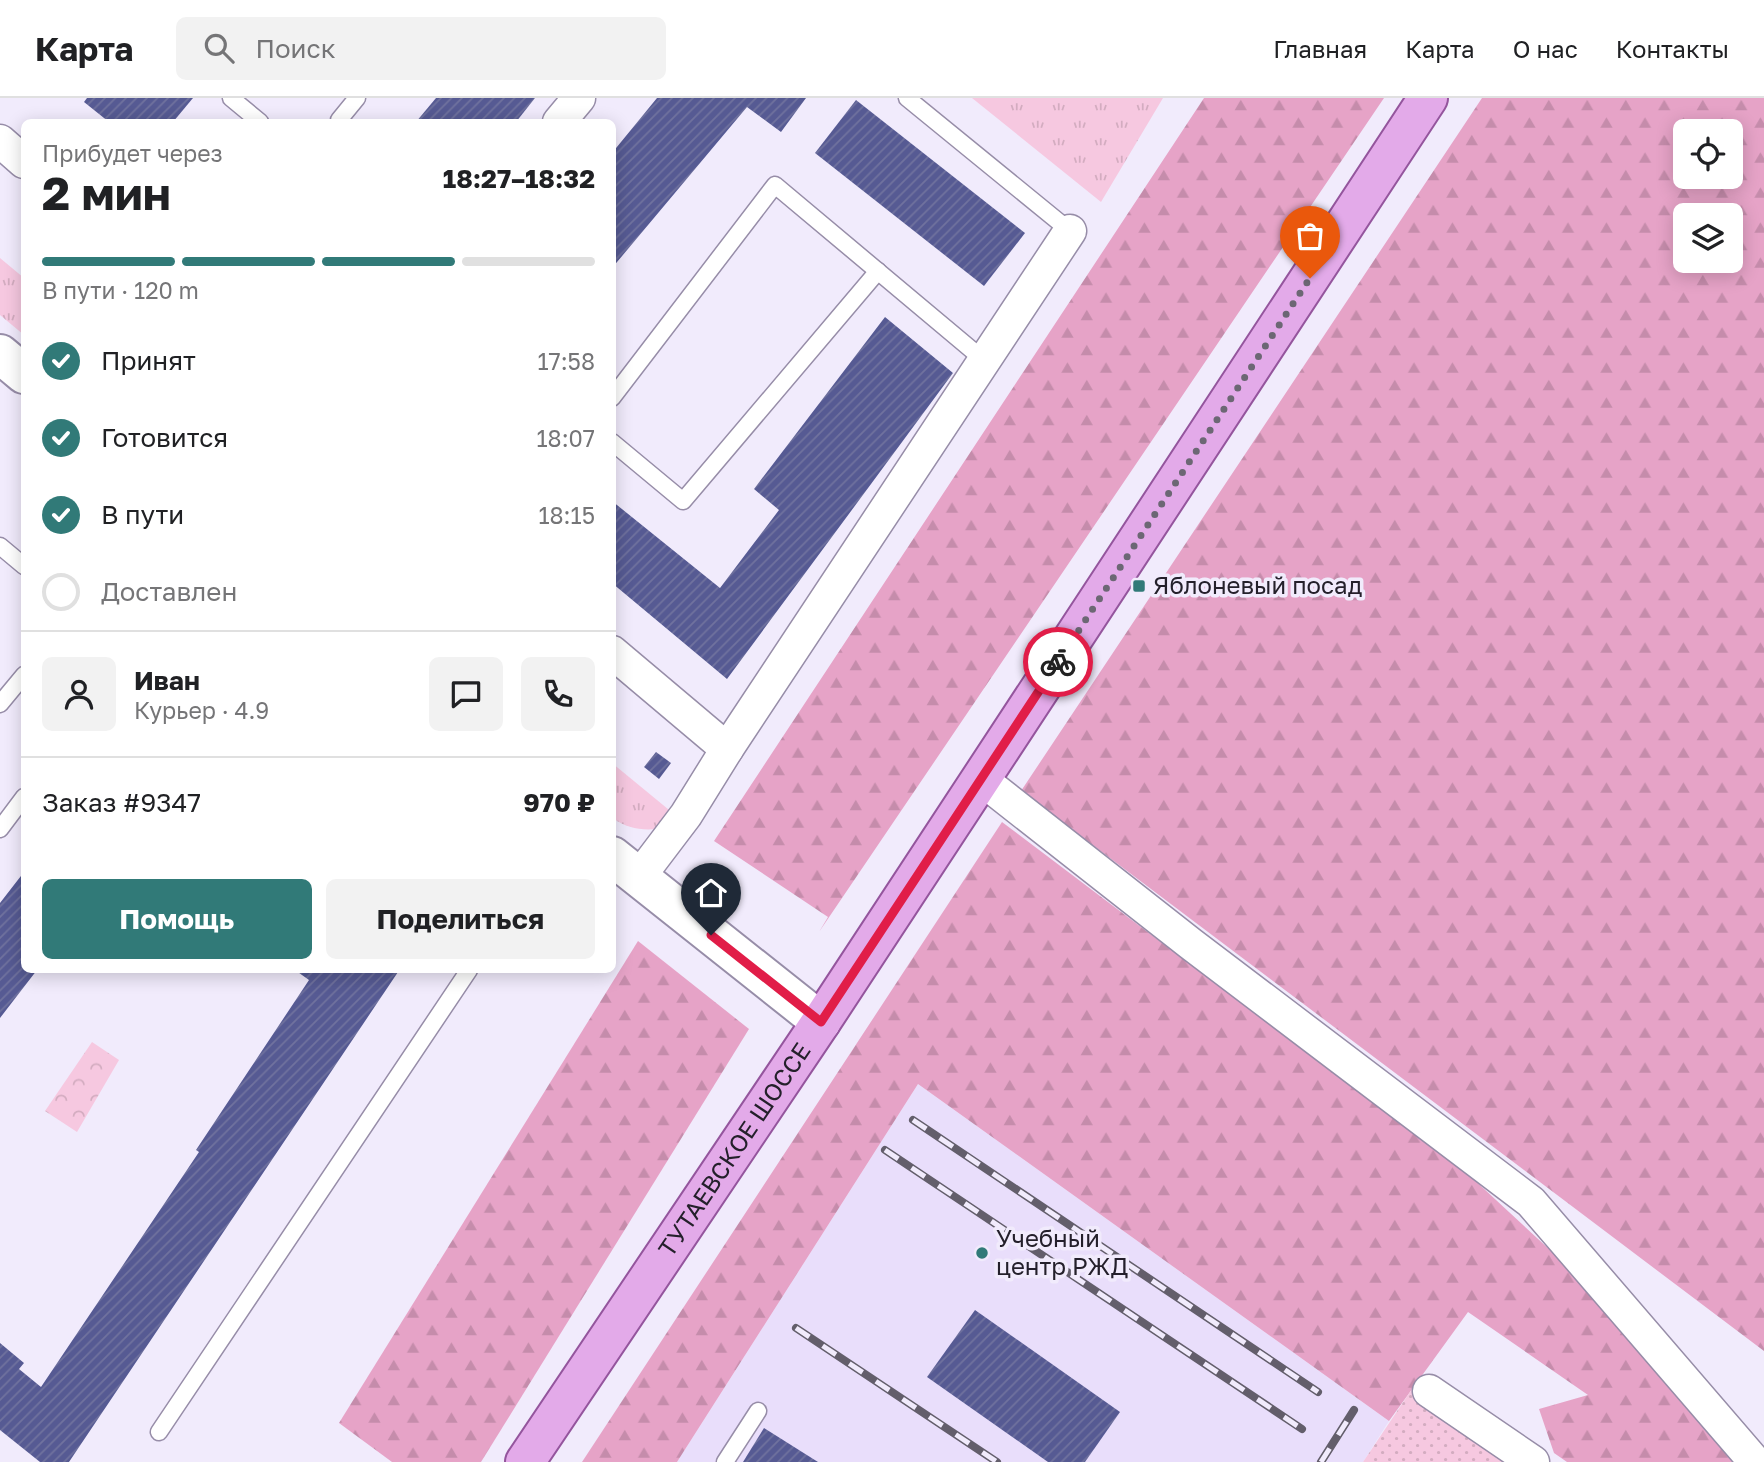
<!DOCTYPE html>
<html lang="ru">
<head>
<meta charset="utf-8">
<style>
	:root { --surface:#fff; --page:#f2f2f2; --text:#202124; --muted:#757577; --line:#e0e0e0; --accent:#317a78 }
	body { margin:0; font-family:"Golos Text",sans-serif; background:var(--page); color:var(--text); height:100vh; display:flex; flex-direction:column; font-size:26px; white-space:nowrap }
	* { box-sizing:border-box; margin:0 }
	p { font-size:23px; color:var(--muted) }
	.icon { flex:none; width:38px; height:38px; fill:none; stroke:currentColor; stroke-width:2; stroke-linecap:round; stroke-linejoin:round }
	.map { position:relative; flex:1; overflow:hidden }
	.details { position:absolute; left:21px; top:21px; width:595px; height:854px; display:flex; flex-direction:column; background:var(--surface); border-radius:10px; box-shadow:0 4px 18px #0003 }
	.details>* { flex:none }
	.buttons { position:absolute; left:1673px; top:21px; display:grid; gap:14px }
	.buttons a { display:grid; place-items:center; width:70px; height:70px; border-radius:10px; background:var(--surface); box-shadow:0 4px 18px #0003; font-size:35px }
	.pin { position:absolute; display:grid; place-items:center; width:60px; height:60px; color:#fff; margin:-72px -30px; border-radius:50% 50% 50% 0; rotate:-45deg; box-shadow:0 0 7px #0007 }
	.pin .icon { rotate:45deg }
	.courier { position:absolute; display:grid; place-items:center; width:70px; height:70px; margin:-35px; border:5px solid #e11d48; border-radius:50%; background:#fff; color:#222; box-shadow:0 2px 9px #0007 }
	.headline em { font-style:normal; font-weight:700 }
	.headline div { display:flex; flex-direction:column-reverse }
	.headline { display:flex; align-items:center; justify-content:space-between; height:119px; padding:0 21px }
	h1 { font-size:46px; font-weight:700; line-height:52px }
	.bar { display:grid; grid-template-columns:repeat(4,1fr); gap:10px 7px; align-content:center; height:84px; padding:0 21px }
	.bar i { height:9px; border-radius:5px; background:var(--line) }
	.bar .selected { background:var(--accent) }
	.bar p { grid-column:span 4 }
	.line { display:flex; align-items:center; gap:18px; padding:0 21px; border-top:2px solid var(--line) }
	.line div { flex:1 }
	.round { display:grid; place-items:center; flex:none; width:74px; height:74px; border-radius:10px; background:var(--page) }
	ol { padding:0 21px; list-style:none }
	li { display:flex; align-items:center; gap:21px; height:77px }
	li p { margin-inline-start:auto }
	li .icon { padding:7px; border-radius:50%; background:var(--accent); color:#fff; stroke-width:4 }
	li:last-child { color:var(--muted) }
	li i { width:38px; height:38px; border:4px solid var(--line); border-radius:50% }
	.primary-button { display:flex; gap:14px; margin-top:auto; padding:14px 21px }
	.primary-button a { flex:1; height:80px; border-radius:10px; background:var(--accent); color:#fff; font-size:28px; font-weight:700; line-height:80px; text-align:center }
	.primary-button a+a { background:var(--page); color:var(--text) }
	header { display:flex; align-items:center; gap:42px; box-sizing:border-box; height:98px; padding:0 35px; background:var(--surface); border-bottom:2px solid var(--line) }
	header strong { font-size:33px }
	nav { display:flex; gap:38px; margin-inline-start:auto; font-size:24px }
	.search { width:490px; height:63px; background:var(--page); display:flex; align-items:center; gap:18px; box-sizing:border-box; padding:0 24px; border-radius:10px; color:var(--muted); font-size:26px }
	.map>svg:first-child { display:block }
	.built { fill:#e9defb }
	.grass { fill:url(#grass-tufts) }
	.forest { fill:url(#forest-firs); fill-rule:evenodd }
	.park { fill:url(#park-crowns) }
	.garden { fill:url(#garden-dots) }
	.building { fill:url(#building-hatch) }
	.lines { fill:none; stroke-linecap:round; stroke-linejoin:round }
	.lane-casing { stroke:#978da8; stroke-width:19 }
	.street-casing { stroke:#978da8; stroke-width:35 }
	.secondary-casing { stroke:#978da8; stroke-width:42 }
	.primary-casing { stroke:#94559d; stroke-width:42 }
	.lane { stroke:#fff; stroke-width:16 }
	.street { stroke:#fff; stroke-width:32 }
	.secondary { stroke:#fff; stroke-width:38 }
	.primary { stroke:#e3aae9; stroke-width:38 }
	.rail-casing { stroke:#635e6b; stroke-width:8 }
	.rail { stroke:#f1ebfc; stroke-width:5; stroke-dasharray:16; stroke-linecap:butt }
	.done { stroke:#6c6774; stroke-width:7; stroke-dasharray:0 12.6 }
	.route { stroke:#e11d48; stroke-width:9 }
	.poi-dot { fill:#317a78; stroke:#f1ebfc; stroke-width:2.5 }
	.labels { text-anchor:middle; stroke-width:7; stroke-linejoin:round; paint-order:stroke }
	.poi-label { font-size:24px; fill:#24202b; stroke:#f1ebfc; text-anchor:start }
	.street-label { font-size:24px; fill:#24202b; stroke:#f1ebfc }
</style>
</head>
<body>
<header>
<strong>Карта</strong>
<div class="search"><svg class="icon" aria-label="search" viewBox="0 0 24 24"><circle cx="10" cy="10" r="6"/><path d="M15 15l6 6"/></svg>Поиск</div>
<nav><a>Главная</a><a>Карта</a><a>О нас</a><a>Контакты</a></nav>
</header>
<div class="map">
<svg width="1764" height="1364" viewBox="0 0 1764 1364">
	<defs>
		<pattern id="grass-tufts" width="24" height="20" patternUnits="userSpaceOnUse" patternTransform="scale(1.75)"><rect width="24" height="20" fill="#f6c8e0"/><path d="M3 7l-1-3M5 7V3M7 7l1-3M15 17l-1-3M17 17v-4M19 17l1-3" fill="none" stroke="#d3acc0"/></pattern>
		<pattern id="forest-firs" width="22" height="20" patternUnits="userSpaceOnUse" patternTransform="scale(1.75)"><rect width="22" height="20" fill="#e6a3c7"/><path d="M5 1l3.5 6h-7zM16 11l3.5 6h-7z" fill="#c58cab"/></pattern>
		<pattern id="park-crowns" width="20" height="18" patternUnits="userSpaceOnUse" patternTransform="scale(1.75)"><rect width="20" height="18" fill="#f6c8e0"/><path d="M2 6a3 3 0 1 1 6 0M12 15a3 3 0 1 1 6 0" fill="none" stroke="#d3acc0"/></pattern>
		<pattern id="garden-dots" width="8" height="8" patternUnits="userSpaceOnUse" patternTransform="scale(1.75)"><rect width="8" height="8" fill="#f6c8e0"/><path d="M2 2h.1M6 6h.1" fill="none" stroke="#d3acc0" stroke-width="1.8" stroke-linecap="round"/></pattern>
		<pattern id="building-hatch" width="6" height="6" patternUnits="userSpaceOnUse" patternTransform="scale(1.75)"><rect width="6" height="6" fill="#565a93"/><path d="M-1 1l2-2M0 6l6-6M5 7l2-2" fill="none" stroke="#70729e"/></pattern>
	</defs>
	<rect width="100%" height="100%" fill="#f1ebfc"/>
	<polygon class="built" points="918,986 1389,1323 1363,1364 677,1364"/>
	<g class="grass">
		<polygon points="972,0 1163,0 1101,104"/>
		<polygon points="0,160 24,180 24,237 0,217"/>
		<path d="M612,665L674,716L665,730C646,733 628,732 613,720Z"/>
	</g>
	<g class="forest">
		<polygon points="1204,0 1384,0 819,834 828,819 714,743"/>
		<path d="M1482,0H1764V1253L1021,693ZM1685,33H1731V79H1685ZM1685,117H1731V163H1685Z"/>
		<polygon points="1002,724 1469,1077 1764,1350 1764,1364 1567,1364 1554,1355 1539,1311 1588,1297 1468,1214 1389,1323 918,986 677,1364 582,1364"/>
		<polygon points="638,843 749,931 481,1364 392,1364 339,1325"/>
	</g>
	<polygon class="park" points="92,944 119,962 77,1034 45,1013"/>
	<polygon class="garden" points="1416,1285 1535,1364 1363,1364"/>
	<g class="building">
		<polygon points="87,0 193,0 173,24 109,24 84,4"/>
		<polygon points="436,0 535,0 516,24 416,24"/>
		<polygon points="657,0 806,0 781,34 747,9 612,170 612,55"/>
		<polygon points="856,2 1025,135 984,188 815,55"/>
		<polygon points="885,219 953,275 727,581 612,485 612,403 720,490 779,412 754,391"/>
		<polygon points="656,654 671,665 659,681 644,669"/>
		<polygon points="24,774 24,872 37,872 0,920 0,805"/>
		<polygon points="295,872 394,872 398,874 69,1364 40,1364 0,1332 0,1245 24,1265 19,1271 41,1289 199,1054 196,1052 309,882"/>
		<polygon points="975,1212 1120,1314 1085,1364 1048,1364 927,1279"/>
		<polygon points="764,1330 818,1364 743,1364"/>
	</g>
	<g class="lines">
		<defs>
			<g id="lane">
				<polyline points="231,0 260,24"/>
				<polyline points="907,0 1070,133"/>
				<polyline points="339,22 357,0"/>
				<polyline points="612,300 775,87 985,263"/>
				<polyline points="612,344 683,403 878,173"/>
				<polyline points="0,448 24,468"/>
				<polyline points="0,606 24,577"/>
				<polyline points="0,731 24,699"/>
				<polyline points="159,1334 469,872"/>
				<polyline points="725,1364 758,1313"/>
			</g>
			<g id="street">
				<polyline points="559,24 579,0"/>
				<polyline points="0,43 24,64"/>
				<polyline points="612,554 727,651"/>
				<polyline points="981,681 1191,846 1531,1104 1755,1364"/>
				<polyline points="639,779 686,717 727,651 1070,133"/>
				<polyline points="1429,1293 1533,1364"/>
			</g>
			<g id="secondary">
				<polyline points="0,256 24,276"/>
				<polyline points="612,758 821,924"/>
			</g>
			<g id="primary">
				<path id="s1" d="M525,1364L821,924L1428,0"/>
			</g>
		</defs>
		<use href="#lane" class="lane-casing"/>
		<use href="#street" class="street-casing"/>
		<use href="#secondary" class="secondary-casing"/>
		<use href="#primary" class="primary-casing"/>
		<use href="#lane" class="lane"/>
		<use href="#street" class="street"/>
		<use href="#secondary" class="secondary"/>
		<use href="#primary" class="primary"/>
		<defs>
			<g id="rail">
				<polyline points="913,1022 1318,1294"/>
				<polyline points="885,1052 1302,1331"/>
				<polyline points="796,1230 997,1364"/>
				<polyline points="1321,1364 1354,1312"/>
			</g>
		</defs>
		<use href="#rail" class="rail-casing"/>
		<use href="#rail" class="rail"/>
	</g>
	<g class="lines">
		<polyline class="done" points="1058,564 1310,180"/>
		<polyline class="route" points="711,837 821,924 1058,564"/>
	</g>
	<g class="poi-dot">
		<rect x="1132" y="481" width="14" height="14" rx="3.5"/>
		<circle cx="982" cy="1155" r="7"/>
	</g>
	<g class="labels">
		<g class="poi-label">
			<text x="1153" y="496">Яблоневый посад</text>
			<text x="996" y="1149">Учебный<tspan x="996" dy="28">центр РЖД</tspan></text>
		</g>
		<g class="street-label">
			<text dy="8" stroke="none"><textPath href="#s1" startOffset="376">ТУТАЕВСКОЕ ШОССЕ</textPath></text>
		</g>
	</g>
</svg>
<div class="buttons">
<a><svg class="icon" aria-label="locate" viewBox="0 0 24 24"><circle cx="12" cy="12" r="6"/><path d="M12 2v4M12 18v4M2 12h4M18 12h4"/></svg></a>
<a><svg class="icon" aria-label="layers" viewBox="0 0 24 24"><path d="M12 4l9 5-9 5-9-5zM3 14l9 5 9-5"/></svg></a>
</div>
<div class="pin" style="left:1310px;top:180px;background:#ea580c"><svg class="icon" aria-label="bag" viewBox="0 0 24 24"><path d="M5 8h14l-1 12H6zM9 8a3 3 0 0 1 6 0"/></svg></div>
<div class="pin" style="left:711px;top:837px;background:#1f2937"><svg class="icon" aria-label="home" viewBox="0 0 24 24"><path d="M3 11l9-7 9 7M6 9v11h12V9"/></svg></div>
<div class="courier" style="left:1058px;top:564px"><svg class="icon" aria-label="bike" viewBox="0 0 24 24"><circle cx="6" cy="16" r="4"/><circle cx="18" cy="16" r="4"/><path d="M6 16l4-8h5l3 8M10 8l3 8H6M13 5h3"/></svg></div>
<section class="details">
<div class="headline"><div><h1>2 мин</h1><p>Прибудет через</p></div><em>18:27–18:32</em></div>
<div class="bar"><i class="selected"></i><i class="selected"></i><i class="selected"></i><i></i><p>В пути · 120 m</p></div>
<ol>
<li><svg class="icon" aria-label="check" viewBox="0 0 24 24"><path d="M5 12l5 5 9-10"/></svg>Принят<p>17:58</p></li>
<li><svg class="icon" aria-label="check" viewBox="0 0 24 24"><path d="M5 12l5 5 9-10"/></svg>Готовится<p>18:07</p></li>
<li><svg class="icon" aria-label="check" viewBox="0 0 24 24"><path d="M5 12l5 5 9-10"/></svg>В пути<p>18:15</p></li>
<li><i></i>Доставлен</li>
</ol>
<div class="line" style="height:126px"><a class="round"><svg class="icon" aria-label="person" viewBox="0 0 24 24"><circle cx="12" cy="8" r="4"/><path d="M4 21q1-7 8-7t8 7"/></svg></a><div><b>Иван</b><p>Курьер · 4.9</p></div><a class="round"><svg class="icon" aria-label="chat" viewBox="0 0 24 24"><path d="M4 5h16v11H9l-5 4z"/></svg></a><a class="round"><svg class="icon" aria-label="phone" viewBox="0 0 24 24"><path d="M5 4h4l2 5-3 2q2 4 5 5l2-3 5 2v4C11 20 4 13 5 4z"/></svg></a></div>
<div class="line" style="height:91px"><div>Заказ #9347</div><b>970 ₽</b></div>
<div class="primary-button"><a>Помощь</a><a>Поделиться</a></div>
</section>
</div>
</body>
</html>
